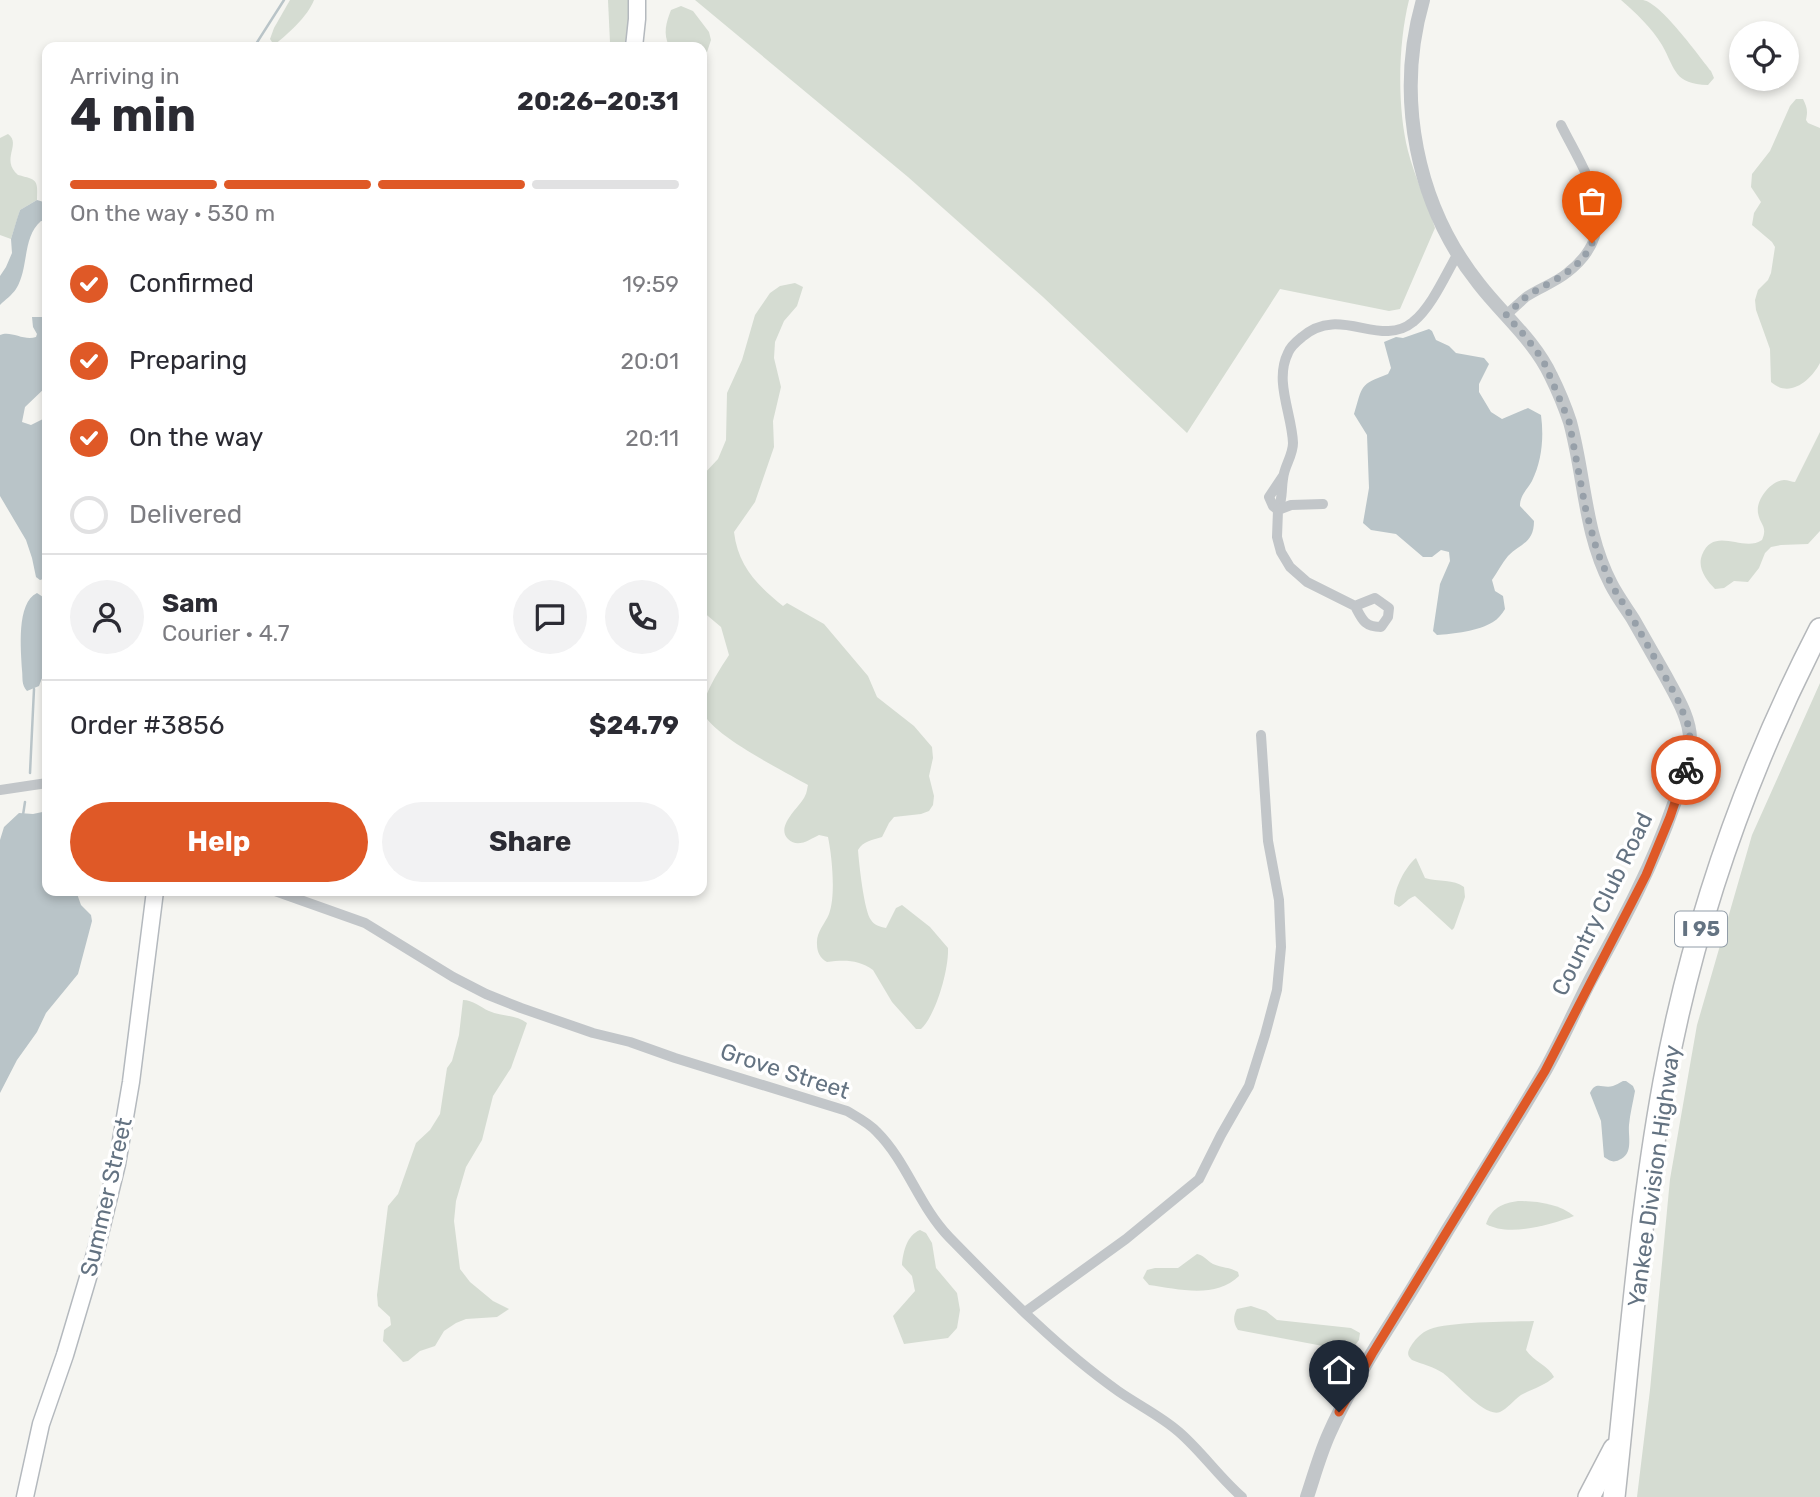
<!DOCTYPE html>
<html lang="en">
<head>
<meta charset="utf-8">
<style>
	:root { --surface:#fff; --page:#f2f2f3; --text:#2b2b33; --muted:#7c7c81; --line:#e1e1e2; --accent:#df5927 }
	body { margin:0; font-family:Rubik,sans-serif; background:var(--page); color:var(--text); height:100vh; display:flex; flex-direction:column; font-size:26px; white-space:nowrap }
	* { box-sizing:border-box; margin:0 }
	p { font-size:23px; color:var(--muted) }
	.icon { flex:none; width:38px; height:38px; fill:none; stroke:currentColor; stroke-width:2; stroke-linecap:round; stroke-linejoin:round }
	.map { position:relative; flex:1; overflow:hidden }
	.panel { position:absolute; left:42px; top:42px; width:665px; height:854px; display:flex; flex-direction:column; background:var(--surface); border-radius:14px; box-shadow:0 4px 10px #0003 }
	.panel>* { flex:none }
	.tools { position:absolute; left:1729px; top:21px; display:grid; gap:14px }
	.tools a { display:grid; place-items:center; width:70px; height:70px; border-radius:50%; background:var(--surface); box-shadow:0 4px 10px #0003; font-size:35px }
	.pin { position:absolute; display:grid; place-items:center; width:60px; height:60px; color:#fff; margin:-72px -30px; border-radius:50% 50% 50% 0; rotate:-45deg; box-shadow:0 0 7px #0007 }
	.pin .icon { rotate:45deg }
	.courier { position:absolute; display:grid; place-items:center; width:70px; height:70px; margin:-35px; border:5px solid #df5927; border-radius:50%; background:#fff; color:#222; box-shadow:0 2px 9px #0007 }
	.head em { font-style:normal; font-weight:700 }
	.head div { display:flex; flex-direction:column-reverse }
	.head { display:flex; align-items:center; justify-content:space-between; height:119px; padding:0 28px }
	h1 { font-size:46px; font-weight:700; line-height:52px }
	.bar { display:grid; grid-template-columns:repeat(4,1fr); gap:10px 7px; align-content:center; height:84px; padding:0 28px }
	.bar i { height:9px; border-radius:5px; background:var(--line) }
	.bar .current { background:var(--accent) }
	.bar p { grid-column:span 4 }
	.line { display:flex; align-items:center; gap:18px; padding:0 28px; border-top:2px solid var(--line) }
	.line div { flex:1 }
	.round { display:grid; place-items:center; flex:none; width:74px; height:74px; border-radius:37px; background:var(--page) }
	ol { padding:0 28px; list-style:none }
	li { display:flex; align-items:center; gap:21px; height:77px }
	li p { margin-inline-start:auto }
	li .icon { padding:7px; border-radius:50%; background:var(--accent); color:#fff; stroke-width:4 }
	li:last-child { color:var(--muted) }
	li i { width:38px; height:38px; border:4px solid var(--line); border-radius:50% }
	.primary-button { display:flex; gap:14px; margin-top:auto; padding:14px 28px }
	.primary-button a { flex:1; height:80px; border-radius:42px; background:var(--accent); color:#fff; font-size:28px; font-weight:700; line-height:80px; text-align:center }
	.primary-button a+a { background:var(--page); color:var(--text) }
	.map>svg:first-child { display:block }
	.green { fill:#d5dcd2 }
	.water { fill:#b9c4c8 }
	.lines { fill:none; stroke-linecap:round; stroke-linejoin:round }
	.stream { stroke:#b9c4c8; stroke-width:2.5 }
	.secondary-casing { stroke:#b4b9be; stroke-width:19 }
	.motorway-casing { stroke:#b5b8bb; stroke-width:24 }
	.minor { stroke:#c2c6c9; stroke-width:10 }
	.tertiary { stroke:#c2c6c9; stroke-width:14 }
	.secondary { stroke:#fff; stroke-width:16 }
	.motorway { stroke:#fff; stroke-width:21 }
	.done { stroke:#97a0a9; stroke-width:7; stroke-dasharray:0 12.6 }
	.route { stroke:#df5927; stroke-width:9 }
	.labels { text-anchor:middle; stroke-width:7; stroke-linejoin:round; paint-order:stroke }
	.shield { fill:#fff; stroke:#929da8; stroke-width:2 }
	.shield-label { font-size:21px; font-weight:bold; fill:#647382 }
	.street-label { font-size:23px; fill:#647382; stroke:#fff }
</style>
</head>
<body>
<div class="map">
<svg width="1820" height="1497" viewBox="0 0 1820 1497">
	<rect width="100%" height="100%" fill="#f5f5f1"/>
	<g class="green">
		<path d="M290,0H314C308,16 287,35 274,45L270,39L274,28Z"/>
		<polygon points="608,0 632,0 628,39 622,47 613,47 610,43"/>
		<path d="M695,0H1409C1398,44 1397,107 1408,151C1415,178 1427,202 1435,228L1400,309L1389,311L1280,289L1187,433L1043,297L908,177Z"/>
		<path d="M1621,0C1628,0 1636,0 1643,0C1661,3 1698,55 1711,71L1714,78L1708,85C1674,84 1676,70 1662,45C1652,28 1635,12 1621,0Z"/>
		<path d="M681,6L693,11L709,32L711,40L707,52H702V47L669,46C663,33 666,23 671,10Z"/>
		<path d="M1796,99H1803C1807,107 1808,111 1806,120L1808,123L1820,128V363C1811,380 1790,399 1771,382L1770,349L1756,310L1755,300L1758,290L1768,280L1771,273L1775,247L1772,242L1752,225L1754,213L1761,202L1751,187L1752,174L1770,151L1790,106Z"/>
		<path d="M8,134C22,144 0,159 18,175C37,180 38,179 37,200L20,210L11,239L0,235V138Z"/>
		<path d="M795,283L803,287L797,306L784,321L775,342L774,358L781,387L773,421L774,447L755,502L734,532C738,566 757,585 783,606L787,603L824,624L868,676L877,697L914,726L932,747L933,758L929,776L934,796L933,805L929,811L921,814L894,817L889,823L882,837C873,840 863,841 858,850C859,863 864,911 871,920C874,925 880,927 886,928L896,908L902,905L930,927L948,948C949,969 936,1015 921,1029H916L892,1002L873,970C858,959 843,960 827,962C820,958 817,952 817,944C816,932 825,924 829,914C836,896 832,856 828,837L819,835C810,839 798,849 788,839C775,826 800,807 805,796C807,792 807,789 808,785C789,774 701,730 703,709C704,693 720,669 729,655L721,627L702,611V563C708,556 709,547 702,540V476L718,459L726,440L727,393L742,360L755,315L770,293L780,286Z"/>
		<path d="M1820,432V531L1808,544L1781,545L1771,547L1765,553L1759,568L1748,582L1734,581L1724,588L1715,589C1706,580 1697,568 1702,555C1714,525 1743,553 1762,540C1768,526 1760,525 1758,513C1756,500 1770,481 1784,480C1788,480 1792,482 1795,482Z"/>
		<polygon points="1820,683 1820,1497 1637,1497 1650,1390 1670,1179 1697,1025 1752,835"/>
		<path d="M1416,858L1425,878C1438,882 1454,879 1464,887L1465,897L1454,928L1452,930L1415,896C1408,898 1405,904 1399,907L1394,904C1394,889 1405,867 1416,858Z"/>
		<path d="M463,1000C473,1000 480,1007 489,1011C502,1017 515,1014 527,1023L511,1068L493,1096L482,1140L466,1167L456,1201L454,1221L460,1269L470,1282L493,1301L509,1309L497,1317L466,1319L456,1323L444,1331L435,1346L420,1351L408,1361L403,1362L383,1341L384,1330L391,1325L390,1317L378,1306L377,1295L388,1206L398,1194L416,1143L430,1130L440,1114L447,1068L452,1061L459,1035Z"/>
		<path d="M1518,1201C1537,1201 1559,1204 1574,1216C1551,1225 1508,1237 1486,1224C1491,1208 1503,1203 1518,1201Z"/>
		<path d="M920,1230L926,1233L932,1243L936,1268L957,1293L960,1310L957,1328L948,1338L904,1344L893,1316L915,1291L912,1276L902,1265C903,1252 907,1235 920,1230Z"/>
		<path d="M1197,1254C1205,1256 1206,1260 1213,1264C1222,1268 1230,1267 1238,1272L1239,1276C1216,1299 1178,1289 1149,1285L1143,1278L1147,1270L1155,1268H1178Z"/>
		<path d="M1251,1306L1266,1311L1277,1320L1351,1328L1360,1333L1359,1340L1353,1348L1347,1346H1323L1238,1330C1233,1323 1233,1316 1237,1309Z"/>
		<path d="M1534,1321L1526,1350C1533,1361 1549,1366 1554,1377C1546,1385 1532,1389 1521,1395C1514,1400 1507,1409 1500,1412C1485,1418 1454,1381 1443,1373C1434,1367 1422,1364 1412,1360C1407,1356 1407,1352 1411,1346C1414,1341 1420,1334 1426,1331C1442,1321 1512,1322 1534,1321Z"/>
	</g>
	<g class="water">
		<path d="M37,200L47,203V222L41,221C22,237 29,269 16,289C12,295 5,300 0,305V276L6,267L12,253L11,239L17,219L20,210Z"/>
		<path d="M32,317H47V386L25,407L22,422L31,425L47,417V578L40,580L36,577L32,558L26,540L0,496V335C11,330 23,341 36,337L37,334L33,327Z"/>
		<path d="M1429,329L1432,331L1436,340L1449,346L1456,353L1484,358L1489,364L1479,384V392L1491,412L1502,419L1528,408L1541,415C1544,437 1542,461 1532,481C1527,490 1520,495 1520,506L1534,521C1534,543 1521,543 1508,556C1502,563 1497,573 1492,580L1495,591L1503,596L1505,609C1502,614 1498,619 1493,622C1479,631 1453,634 1437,635L1433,631L1440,584L1450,561L1449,552L1441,550L1432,557H1423L1396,534L1371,530L1363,523L1369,488L1367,435L1354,414C1363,385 1359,385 1388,374L1391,368L1384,342L1396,337L1403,338Z"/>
		<path d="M37,593L43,597L47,609L44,673L39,686L27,691C21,684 23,678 22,670C21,650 16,603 37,593Z"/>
		<polygon points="47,811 47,891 76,891 81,905 91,915 92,921 78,974 46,1013 37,1032 17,1060 0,1093 0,840 4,827 19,813 33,814"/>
		<path d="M1623,1081H1626L1633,1086L1635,1091C1633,1102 1630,1114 1629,1125C1628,1137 1634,1154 1619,1160C1613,1163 1610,1161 1604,1157L1601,1121L1590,1093C1596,1080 1602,1089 1613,1086C1616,1085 1619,1083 1623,1081Z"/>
	</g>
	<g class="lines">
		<g class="stream">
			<polyline points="254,47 284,0"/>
			<polyline points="30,773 34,689"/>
			<polyline points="23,815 25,802"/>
		</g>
		<defs>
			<g id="secondary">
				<polyline points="634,47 637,19 637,0"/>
				<polyline points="25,1497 41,1424 65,1355 95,1254 117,1164 131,1082 155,891"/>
			</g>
			<g id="motorway">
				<polyline points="1589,1497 1614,1449"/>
				<path d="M1614,1497C1629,1359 1639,1219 1664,1082C1693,925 1747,770 1820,629"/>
			</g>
		</defs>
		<use href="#secondary" class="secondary-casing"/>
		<use href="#motorway" class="motorway-casing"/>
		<g class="minor">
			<path d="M1506,315C1512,310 1519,303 1526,297C1539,288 1555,283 1567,273C1626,228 1586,175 1561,125"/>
			<path d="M1283,476L1269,497L1273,506L1278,510C1283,498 1281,491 1283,479C1284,466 1293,456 1293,443C1292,414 1274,381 1288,353C1290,347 1297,341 1302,337C1340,304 1380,349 1413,322C1431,308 1445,276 1457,255"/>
			<path d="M1323,504L1291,505L1278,510L1277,537L1281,552L1290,567L1307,582L1355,606L1375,598L1389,608L1388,617L1381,627C1364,627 1362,619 1355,606"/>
			<polyline points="0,790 47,783"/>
			<path d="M275,891L365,923L453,977L486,994L521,1008L593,1033L630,1042L675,1058L847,1111C857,1117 869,1123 877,1132C907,1162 919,1206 949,1237C1001,1290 1057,1348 1118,1391C1138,1405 1161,1416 1179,1432C1202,1452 1219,1477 1242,1497"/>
			<polyline points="1025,1312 1126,1239 1199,1179 1221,1135 1249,1086 1265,1035 1277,990 1281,947 1279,900 1268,841 1261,735"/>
		</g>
		<path class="tertiary" d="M1307,1497C1314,1476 1320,1454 1329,1434C1345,1398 1365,1364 1386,1331C1407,1298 1427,1265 1447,1231C1479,1179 1512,1127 1543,1074C1561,1043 1575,1009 1592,977C1623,921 1653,865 1674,804C1682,783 1690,762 1690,739C1690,718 1676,696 1666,677C1655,658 1644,638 1633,619C1626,608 1617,596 1611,584C1584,532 1585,477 1570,422C1565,407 1558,390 1551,376C1534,340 1503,315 1479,284C1416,205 1395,97 1423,0"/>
		<use href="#secondary" class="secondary"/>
		<use href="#motorway" class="motorway"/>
	</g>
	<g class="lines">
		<path class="done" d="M1592,243C1579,272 1552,280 1527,296C1520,302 1513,309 1506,315L1526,337L1543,360L1569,421L1586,511L1597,551L1611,584L1634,621L1677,698L1689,727L1690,740L1686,770"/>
		<polyline class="route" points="1339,1412 1372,1354 1545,1071 1646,875 1670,817 1686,770"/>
	</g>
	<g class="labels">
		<rect class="shield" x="1675" y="911.5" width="52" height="35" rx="5"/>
		<g class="shield-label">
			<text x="1701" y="936">I 95</text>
		</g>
		<g class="street-label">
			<text transform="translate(1602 904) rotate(-64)" y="8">Country Club Road</text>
			<text transform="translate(785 1071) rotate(18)" y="8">Grove Street</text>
			<text transform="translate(1654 1176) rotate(-82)" y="8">Yankee Division Highway</text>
			<text transform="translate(106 1197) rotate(-77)" y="8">Summer Street</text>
		</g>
	</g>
</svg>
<div class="tools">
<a><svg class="icon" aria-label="locate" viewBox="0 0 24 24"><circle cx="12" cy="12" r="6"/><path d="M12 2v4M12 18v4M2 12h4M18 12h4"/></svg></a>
</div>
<div class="pin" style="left:1592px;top:243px;background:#ea580c"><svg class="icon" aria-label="bag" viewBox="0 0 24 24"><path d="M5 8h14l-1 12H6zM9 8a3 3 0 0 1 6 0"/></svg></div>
<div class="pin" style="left:1339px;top:1412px;background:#1f2937"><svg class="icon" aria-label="home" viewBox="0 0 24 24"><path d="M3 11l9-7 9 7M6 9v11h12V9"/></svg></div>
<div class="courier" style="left:1686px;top:770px"><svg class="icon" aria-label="bike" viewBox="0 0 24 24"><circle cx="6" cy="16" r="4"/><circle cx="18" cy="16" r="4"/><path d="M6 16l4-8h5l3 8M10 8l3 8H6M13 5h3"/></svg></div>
<section class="panel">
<div class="head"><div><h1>4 min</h1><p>Arriving in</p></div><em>20:26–20:31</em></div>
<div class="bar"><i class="current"></i><i class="current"></i><i class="current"></i><i></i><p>On the way · 530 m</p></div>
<ol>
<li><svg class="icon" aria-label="check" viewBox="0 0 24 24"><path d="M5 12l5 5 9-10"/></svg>Confirmed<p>19:59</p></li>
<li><svg class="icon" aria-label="check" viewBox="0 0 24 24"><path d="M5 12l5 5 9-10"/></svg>Preparing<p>20:01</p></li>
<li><svg class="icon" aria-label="check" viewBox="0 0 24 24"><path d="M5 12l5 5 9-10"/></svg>On the way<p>20:11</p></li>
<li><i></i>Delivered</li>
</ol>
<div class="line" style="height:126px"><a class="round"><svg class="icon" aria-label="person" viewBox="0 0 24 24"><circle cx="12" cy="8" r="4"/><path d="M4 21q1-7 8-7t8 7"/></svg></a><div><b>Sam</b><p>Courier · 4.7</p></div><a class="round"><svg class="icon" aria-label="chat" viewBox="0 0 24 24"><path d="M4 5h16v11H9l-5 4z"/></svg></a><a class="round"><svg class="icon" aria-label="phone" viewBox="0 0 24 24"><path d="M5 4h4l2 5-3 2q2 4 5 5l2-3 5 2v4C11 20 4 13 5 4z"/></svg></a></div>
<div class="line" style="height:91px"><div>Order #3856</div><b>$24.79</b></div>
<div class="primary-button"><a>Help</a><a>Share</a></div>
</section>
</div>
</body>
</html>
